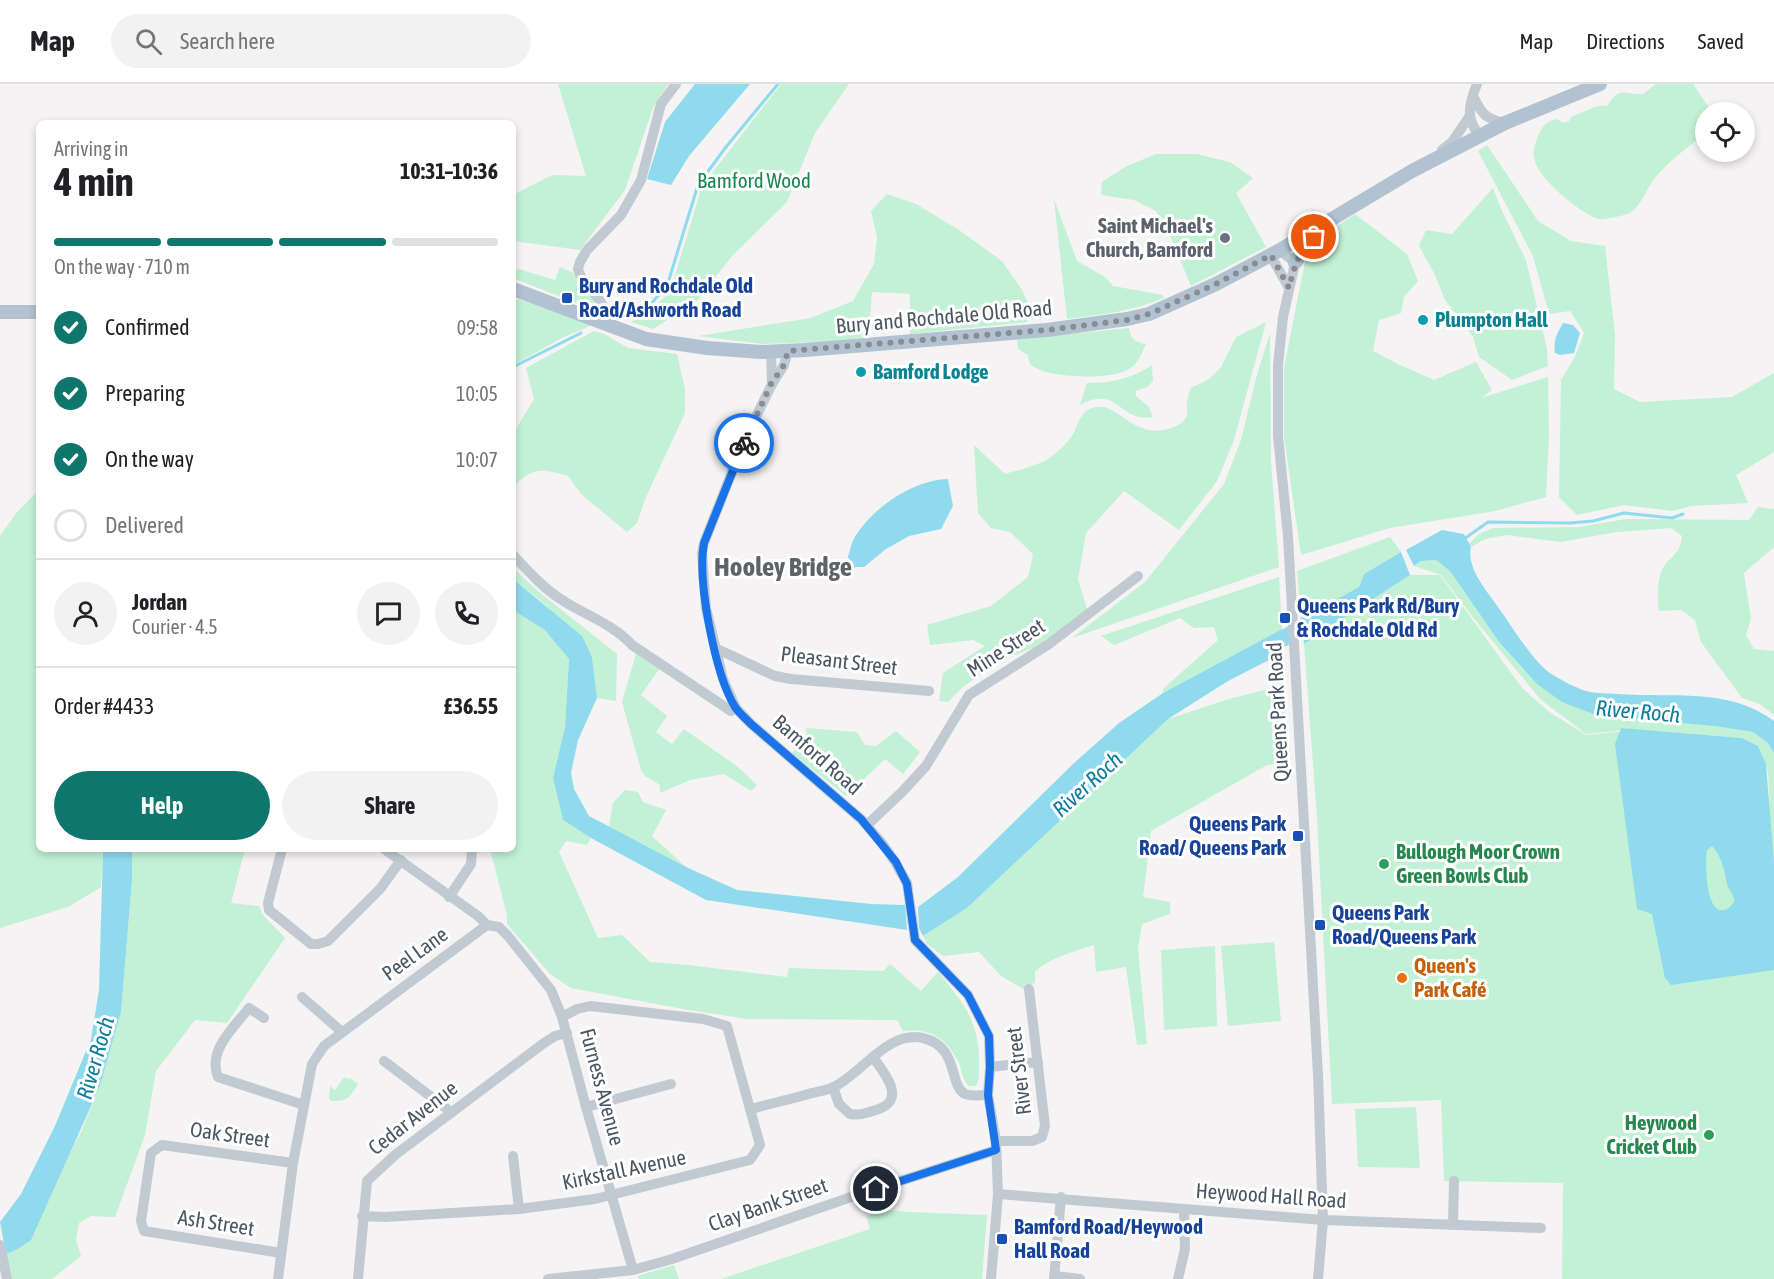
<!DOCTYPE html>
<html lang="en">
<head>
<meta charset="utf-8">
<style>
	:root { --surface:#fff; --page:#f2f2f2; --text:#202124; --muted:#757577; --line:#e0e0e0; --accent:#0f766e }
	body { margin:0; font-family:"Asap Condensed",sans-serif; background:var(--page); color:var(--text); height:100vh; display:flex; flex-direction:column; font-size:22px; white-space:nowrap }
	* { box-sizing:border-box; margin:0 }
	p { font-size:20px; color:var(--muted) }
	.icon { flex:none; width:33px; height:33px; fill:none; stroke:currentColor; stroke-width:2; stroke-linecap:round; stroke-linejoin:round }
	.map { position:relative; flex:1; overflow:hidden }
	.side { position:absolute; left:36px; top:36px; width:480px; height:732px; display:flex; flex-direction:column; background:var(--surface); border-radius:9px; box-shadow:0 3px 9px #0003 }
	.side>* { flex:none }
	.controls { position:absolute; left:1695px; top:18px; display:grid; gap:12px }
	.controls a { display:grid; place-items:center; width:60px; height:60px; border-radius:50%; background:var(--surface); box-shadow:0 3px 9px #0003; font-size:30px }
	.pin { position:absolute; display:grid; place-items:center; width:51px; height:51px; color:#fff; margin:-26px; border:3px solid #fff; border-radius:50%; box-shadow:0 2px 6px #0007 }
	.courier { position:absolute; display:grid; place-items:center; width:60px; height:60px; margin:-30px; border:4px solid #1a73e8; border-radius:50%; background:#fff; color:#222; box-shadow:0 2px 8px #0007 }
	.summary em { font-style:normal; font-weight:700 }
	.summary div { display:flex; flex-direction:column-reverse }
	.summary { display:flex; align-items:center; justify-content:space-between; height:102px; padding:0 18px }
	h1 { font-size:39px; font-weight:700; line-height:45px }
	.bar { display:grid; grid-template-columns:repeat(4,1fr); gap:9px 6px; align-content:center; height:72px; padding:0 18px }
	.bar i { height:8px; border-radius:4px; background:var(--line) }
	.bar .selected { background:var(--accent) }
	.bar p { grid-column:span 4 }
	.line { display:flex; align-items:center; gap:15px; padding:0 18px; border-top:2px solid var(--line) }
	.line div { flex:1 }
	.round { display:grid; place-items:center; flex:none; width:63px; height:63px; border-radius:32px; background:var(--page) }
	ol { padding:0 18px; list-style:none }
	li { display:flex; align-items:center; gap:18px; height:66px }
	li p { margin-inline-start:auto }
	li .icon { padding:6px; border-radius:50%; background:var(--accent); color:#fff; stroke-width:4 }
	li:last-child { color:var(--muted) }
	li i { width:33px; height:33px; border:3px solid var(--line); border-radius:50% }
	.button { display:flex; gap:12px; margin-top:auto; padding:12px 18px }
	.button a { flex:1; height:69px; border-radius:36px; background:var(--accent); color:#fff; font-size:24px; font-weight:700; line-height:69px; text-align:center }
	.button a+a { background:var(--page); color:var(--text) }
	header { display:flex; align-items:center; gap:36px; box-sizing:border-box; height:84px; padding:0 30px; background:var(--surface); border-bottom:2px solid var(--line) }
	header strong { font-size:28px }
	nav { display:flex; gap:33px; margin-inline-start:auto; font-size:21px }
	.search { width:420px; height:54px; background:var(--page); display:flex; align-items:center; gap:15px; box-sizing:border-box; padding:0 21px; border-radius:33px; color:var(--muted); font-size:22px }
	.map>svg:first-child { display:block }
	.green { fill:#c3f1d5; fill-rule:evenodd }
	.water { fill:#90daee; fill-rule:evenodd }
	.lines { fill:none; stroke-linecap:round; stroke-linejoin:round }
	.stream { stroke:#90daee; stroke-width:3 }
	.river { stroke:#90daee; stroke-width:16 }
	.minor { stroke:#c1cad2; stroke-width:10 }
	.major { stroke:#b3c2d1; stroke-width:14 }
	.done { stroke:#868d94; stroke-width:6; stroke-dasharray:0 10.8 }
	.route { stroke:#1a73e8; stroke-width:8 }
	.worship-dot { fill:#6b7280; stroke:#fff; stroke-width:2 }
	.transit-dot { fill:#1a4fb4; stroke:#fff; stroke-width:2 }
	.culture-dot { fill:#0f9aa8; stroke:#fff; stroke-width:2 }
	.leisure-dot { fill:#2e9e5b; stroke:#fff; stroke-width:2 }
	.food-dot { fill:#e8710a; stroke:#fff; stroke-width:2 }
	.labels { text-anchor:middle; stroke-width:6; stroke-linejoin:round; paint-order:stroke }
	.park-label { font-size:21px; fill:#17864f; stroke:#fff }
	.worship-label { font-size:21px; font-weight:bold; fill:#5b616d; stroke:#fff; text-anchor:end }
	.transit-label { font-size:21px; font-weight:bold; fill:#164399; stroke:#fff; text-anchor:start }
	.street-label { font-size:21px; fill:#4a5661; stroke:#fff }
	.culture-label { font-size:21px; font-weight:bold; fill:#0d838f; stroke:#fff; text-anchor:start }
	.leisure-label { font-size:21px; font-weight:bold; fill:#27864d; stroke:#fff; text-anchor:start }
	.food-label { font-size:21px; font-weight:bold; fill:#c56008; stroke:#fff; text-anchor:start }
	.water-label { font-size:22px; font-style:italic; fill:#0c7c9b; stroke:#fff }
	.district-label { font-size:27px; font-weight:bold; fill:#5f6368; stroke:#fff }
</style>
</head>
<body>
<header>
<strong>Map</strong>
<div class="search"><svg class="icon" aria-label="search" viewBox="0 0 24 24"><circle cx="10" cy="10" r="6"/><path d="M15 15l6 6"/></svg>Search here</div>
<nav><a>Map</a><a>Directions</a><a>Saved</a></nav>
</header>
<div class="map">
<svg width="1774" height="1195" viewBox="0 0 1774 1195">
	<rect width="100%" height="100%" fill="#f5f3f3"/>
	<g class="green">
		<polygon points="558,0 668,0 653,24 625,106 580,166 513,157 513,111 552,91 586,92"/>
		<polygon points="781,0 849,0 815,49 787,118 732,172 698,216 653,245 631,238 648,228 670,208 702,102"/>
		<path d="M1656,0H1693L1712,28H1706L1705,50C1686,64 1669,77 1654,95C1646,105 1642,121 1630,129C1627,131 1603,136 1599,135C1581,130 1537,94 1534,74C1532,67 1536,59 1538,52C1542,42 1547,37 1557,35L1563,39L1569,37L1572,32C1585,29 1594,20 1607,22C1621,1 1623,11 1643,10Z"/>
		<polygon points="1487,61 1538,137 1571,157 1605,162 1615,251 1614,305 1640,318 1732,313 1774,289 1774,368 1736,391 1748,419 1691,422 1673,427 1624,421 1577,431 1559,413 1561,296 1575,273 1584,249 1570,227 1549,230 1533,172 1478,67"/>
		<polygon points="1156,70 1197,70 1230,78 1253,94 1236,109 1266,163 1191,202 1166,142 1156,127 1134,116 1101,111 1102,98 1125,83"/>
		<polygon points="1493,104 1501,125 1526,176 1547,265 1548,282 1512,296 1479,273 1473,253 1445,216 1434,189 1419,162 1426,146 1452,150"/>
		<polygon points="887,110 916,120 959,146 1002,177 1022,206 1030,223 1027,238 910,250 910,210 872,208 869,253 821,258 763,260 698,252 811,234 853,217 874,180 877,153 871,127"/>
		<path d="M1054,115L1077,177L1105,193L1113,202L1163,211L1164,214C1133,227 1101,231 1067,235Z"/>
		<polygon points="1355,130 1407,170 1418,197 1404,213 1401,229 1379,236 1373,267 1398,280 1434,296 1476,278 1492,306 1481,314 1548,293 1549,352 1546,413 1495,427 1390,444 1301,471 1284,353 1284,284 1308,162"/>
		<polygon points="560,183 573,189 580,200 598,221 599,226 596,227 513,194 513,188 519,185 555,196"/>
		<polygon points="513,214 597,239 562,254 513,281"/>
		<path d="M1266,238L1234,356L1217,397L1179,446L1124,407L1086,449L1078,495L1087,525L1043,560L1005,575L964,602L948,618L939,617L943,589L985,562L973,556L930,561L927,541L991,522L1028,493L1033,470L1010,448L991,444L978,429L974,361L1005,390C1019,386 1036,382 1048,375C1056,370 1067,359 1072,352C1079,340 1080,325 1097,323C1119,319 1134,358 1174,343C1179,341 1185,338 1187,331C1188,327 1186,322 1187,318C1188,313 1189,309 1191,304L1209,295L1221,283L1236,253Z"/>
		<path d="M1129,244C1130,254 1136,259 1146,260C1140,272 1139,280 1127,286C1109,296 1051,294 1034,283C1029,281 1029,276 1028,271L1018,265L1017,255Z"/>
		<path d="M594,247L604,250L628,264L677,270L685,305V329L646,413L637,439L627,448L581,410L568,392C542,385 532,382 513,404V350L534,315L526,284Z"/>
		<polygon points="1270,249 1271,377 1279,483 1072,554 1145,498 1224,400 1241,356 1256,294"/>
		<path d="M1152,281L1153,297L1147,303L1136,307V312L1149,323L1153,333C1119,339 1119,300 1080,321L1087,299C1111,299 1132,295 1152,281Z"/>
		<polygon points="39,406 39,765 103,765 101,803 68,823 0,844 0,452 17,428"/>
		<path d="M1758,423L1774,425V463L1744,489L1751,535L1746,551L1754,565L1774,567V631L1760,620L1742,614L1701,558L1695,536L1681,526L1659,527C1657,517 1657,493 1663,484C1671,471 1680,471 1682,452L1671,444L1617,448L1560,458L1506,451L1485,455L1471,463L1469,460L1479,450L1493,444L1579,443L1626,435L1749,436Z"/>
		<polygon points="1390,453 1401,468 1364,490 1359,503 1301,535 1297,487"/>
		<path d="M1436,476L1450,487L1499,558L1537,600L1715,642L1753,648L1768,659L1774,669V1195H1562L1563,1099L1444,1097L1441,1016L1332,1020L1317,733L1304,560L1410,491H1440L1522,604L1548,627L1586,651L1638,646L1622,644L1618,647L1586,650L1541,616L1471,531L1441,491L1414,482L1421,477ZM1656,647L1742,654L1758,662ZM1759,662L1768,688L1770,724V723Z"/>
		<polygon points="513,484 539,508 617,570 616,617 597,614 592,573 546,521 513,495"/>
		<polygon points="1279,493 1282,545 1163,609 1163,605 1218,556 1214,543 1194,544 1180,534 1114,561 1101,552"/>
		<path d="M513,526L545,545L569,575L565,643L553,694L563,736L591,754L587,761L566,757L559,768L598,854L622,851L650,878L688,881L787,893L789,884L883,887L890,880L921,907L938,888C964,920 979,935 979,980C979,988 980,996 976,1002H969C960,993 963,987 958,977C946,953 929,944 903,947L897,936L747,935L683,925L571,904L550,890L507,840V831L490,765H513Z"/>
		<polygon points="636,570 659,585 641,611 667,632 656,648 672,660 684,645 738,683 757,701 751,707 724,690 690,696 660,709 660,701 645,692 641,686 622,618"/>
		<path d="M1282,601L1290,679L1267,681L1151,747L1143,813L1170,818V830L1142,840L1138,865L1147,960L1137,961L1126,883L1096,888L1094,861C1076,867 1048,874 1035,888V899L1028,901L1025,906L1001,892L979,868L943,872L927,860L923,852L967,824L1168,635L1226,616Z"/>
		<polygon points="806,644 857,648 865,661 876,662 896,647 920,668 903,690 885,675 846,712 792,669 807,653"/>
		<polygon points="625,706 638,708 643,718 666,726 652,752 686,783 609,743 613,719"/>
		<polygon points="132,765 245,765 231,819 259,822 262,830 285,854 227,939 195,936 156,987 145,1051 115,1133 91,1132 79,1139 76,1156 81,1172 52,1195 12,1195 6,1170 18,1165 81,1048 100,1002 121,928 132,796"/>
		<polygon points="1274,858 1281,937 1228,942 1221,862"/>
		<polygon points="1215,862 1217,942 1164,946 1161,866"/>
		<path d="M344,993L348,995L350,994L358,1000C349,1014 349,1017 331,1017L329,1014L330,1002L335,1006Z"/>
		<polygon points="1416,1023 1420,1084 1358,1083 1355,1025"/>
		<polygon points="887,1126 910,1128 987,1131 982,1195 721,1195 870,1145 866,1132"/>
		<polygon points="674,1181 679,1195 639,1195 637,1192"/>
	</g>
	<g class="water">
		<polygon points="695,0 750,0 689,72 671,101 647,95 665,38"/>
		<path d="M1563,239L1573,241L1580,249L1574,269L1560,271L1555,269C1553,257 1557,249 1563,239Z"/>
		<path d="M948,395L953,422L941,445L909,452L886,465L864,483H852L848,473C850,466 852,457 856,451C875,422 914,396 948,395Z"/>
		<path d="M1442,446L1464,450L1471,463C1466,484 1487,507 1498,523C1511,541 1535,581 1553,591C1563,597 1576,604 1586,607C1596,610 1608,609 1618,610C1671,614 1729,603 1774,637V669L1768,659L1753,648L1715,642L1596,631L1562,618L1537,600L1499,558L1450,487L1436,476L1421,477L1414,482L1406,466Z"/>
		<polygon points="1401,468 1410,491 1304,560 1301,535 1359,503 1364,490"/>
		<polygon points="513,495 582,552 592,573 597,614 578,656 571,689 574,705 589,732 686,783 737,806 871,820 905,821 907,846 706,816 591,754 563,736 553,694 565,643 569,575 545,546 513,526"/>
		<polygon points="1282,545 1283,569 1228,597 1168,635 967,824 923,852 919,844 918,823 958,793 1073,680 1119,639 1163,609"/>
		<path d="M1621,644L1742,654L1758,662L1766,680L1774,780V886L1671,901L1665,894L1652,830L1637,825L1615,660ZM1712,762C1722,773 1724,785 1727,800C1728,805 1735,811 1734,817C1733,821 1728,825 1724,826C1705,830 1705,778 1707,766Z"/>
		<polygon points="103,765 132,765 132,796 121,928 100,1002 31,1156 18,1165 6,1170 0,1138 21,1110 55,1042 91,955 99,906"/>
	</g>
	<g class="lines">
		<g class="stream">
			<polyline points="623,234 648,223 667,202 698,101 726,63 778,0"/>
			<polyline points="513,283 581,249"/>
			<polyline points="1464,455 1488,438 1570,439 1593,437 1624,429 1672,434 1683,430"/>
		</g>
		<polyline class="river" points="1264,566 1322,531"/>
		<g class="minor">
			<path d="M1477,0C1469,20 1465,35 1480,52"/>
			<path d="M1473,12C1482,30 1485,35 1505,39"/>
			<polyline points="1442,66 1452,58 1469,33"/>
			<polyline points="1280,166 1295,179 1283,233 1278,281 1278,352 1288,452 1318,991 1323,1136 1318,1195"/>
			<polyline points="1271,172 1289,204"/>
			<path d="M608,241C612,227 589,203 580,191L578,185L580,178L587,166L621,131L641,96L661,20L676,0"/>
			<polyline points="788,267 784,281 772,300 745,355 704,459 702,469 706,524 723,595 736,624 751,640 861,735 882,759 895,778 907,799 915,856 968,911 989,952 990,983 988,1011 996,1057 998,1110 991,1195"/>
			<polyline points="771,268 772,300"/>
			<path d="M513,471C528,487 543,504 562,516C585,531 613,540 632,561L731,627L736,624"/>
			<polyline points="715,564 775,592 791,595 929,607"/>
			<polyline points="867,741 902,708 926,682 969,611 1049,560 1138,492"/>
			<polyline points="282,765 268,819 269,826 311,860 318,860 328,857 380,805 401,776"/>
			<polyline points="384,765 478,832 487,841"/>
			<polyline points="449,813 471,780 472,765"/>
			<polyline points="302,913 342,948"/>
			<polyline points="562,933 586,1023 633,1186"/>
			<path d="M264,934L249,924C234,943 207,967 218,993L304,1021"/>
			<polyline points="384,977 451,1028"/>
			<polyline points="990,983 1038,978"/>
			<path d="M833,1003L839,1020L850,1030C861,1032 869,1028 879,1025C907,1014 883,988 873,973"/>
			<polyline points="586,1023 671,1000"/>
			<path d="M751,1025C769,1020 787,1016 805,1011C814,1008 824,1007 832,1004C861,991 887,946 923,954C960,963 948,1001 965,1010C972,1013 980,1011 988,1011"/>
			<polyline points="996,1057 1032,1057 1042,1053 1045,1042 1029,905"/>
			<polyline points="513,1072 519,1125"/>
			<polyline points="998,1110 1323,1136 1541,1144"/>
			<polyline points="1453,1141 1454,1097"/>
			<polyline points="0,1161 7,1195"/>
			<polyline points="281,1169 144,1147 141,1137 151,1069 162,1061 293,1079"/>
			<polyline points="1055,1192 1080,1195"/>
			<polyline points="278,1195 293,1079 312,980 324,962 487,841 499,843 508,852 551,906 562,933 577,925 590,922 703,935 727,942 760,1061 750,1076 595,1115 519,1125 385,1133 362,1132"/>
			<polyline points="358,1195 367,1097 395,1071 544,959 555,952 567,949"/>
			<polyline points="548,1195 633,1186 672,1175 857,1111 996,1066"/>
			<polyline points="1054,1195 1061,1113"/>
			<polyline points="1178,1195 1185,1165 1184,1126"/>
		</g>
		<g class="major">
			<polyline points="1295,179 1307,159 1318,150"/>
			<polyline points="513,205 646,255 707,264 761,268 805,266 1047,246 1127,235 1149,230 1216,200 1280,166 1412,87 1505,39 1600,0"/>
			<polyline points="0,228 39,228"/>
		</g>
	</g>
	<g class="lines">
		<path class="done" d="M744,359L771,300L784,281L788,267L1047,246L1127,236L1149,230L1216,200L1271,171L1289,204C1294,184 1298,168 1314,153"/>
		<path class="route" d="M744,359L704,459C697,497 715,590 735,623C739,629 746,635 751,640L861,735L896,778L907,800L915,856L968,911L989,952L990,983L988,1011L996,1066L876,1105"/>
	</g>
	<circle class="worship-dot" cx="1225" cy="154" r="6"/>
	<g class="transit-dot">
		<rect x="561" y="208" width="12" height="12" rx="3"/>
		<rect x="1279" y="528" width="12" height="12" rx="3"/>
		<rect x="1292" y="746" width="12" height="12" rx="3"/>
		<rect x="1314" y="835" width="12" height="12" rx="3"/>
		<rect x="996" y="1149" width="12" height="12" rx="3"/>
	</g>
	<g class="culture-dot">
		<circle cx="1423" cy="236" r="6"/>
		<circle cx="861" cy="288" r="6"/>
	</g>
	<g class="leisure-dot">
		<circle cx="1384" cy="780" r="6"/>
		<circle cx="1709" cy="1051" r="6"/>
	</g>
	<circle class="food-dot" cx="1402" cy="894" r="6"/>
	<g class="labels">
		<g class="park-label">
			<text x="754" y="104">Bamford Wood</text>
		</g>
		<g class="worship-label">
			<text x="1213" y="149">Saint Michael's<tspan x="1213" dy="24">Church, Bamford</tspan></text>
		</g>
		<g class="transit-label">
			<text x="579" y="209">Bury and Rochdale Old<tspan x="579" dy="24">Road/Ashworth Road</tspan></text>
			<text x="1297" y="529">Queens Park Rd/Bury<tspan x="1297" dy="24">&amp; Rochdale Old Rd</tspan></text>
			<text x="1286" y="747" text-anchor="end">Queens Park<tspan x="1286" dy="24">Road/ Queens Park</tspan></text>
			<text x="1332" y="836">Queens Park<tspan x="1332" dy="24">Road/Queens Park</tspan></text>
			<text x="1014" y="1150">Bamford Road/Heywood<tspan x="1014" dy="24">Hall Road</tspan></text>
		</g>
		<g class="street-label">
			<text transform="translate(944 233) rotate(-5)" y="7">Bury and Rochdale Old Road</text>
			<text transform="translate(1006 564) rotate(-33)" y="7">Mine Street</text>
			<text transform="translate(839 577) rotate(7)" y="7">Pleasant Street</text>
			<text transform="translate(1278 628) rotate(-93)" y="7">Queens Park Road</text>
			<text transform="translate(817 671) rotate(41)" y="7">Bamford Road</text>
			<text transform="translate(415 870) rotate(-36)" y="7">Peel Lane</text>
			<text transform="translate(1019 987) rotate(-97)" y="7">River Street</text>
			<text transform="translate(602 1003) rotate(75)" y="7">Furness Avenue</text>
			<text transform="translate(413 1034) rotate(-38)" y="7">Cedar Avenue</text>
			<text transform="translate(230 1051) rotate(8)" y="7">Oak Street</text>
			<text transform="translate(624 1086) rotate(-12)" y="7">Kirkstall Avenue</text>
			<text transform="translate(1271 1112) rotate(4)" y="7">Heywood Hall Road</text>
			<text transform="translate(768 1121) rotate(-19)" y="7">Clay Bank Street</text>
			<text transform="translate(216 1139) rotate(9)" y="7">Ash Street</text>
		</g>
		<g class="culture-label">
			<text x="1435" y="243">Plumpton Hall</text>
			<text x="873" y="295">Bamford Lodge</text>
		</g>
		<g class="leisure-label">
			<text x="1396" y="775">Bullough Moor Crown<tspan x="1396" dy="24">Green Bowls Club</tspan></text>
			<text x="1697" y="1046" text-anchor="end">Heywood<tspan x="1697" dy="24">Cricket Club</tspan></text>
		</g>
		<g class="food-label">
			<text x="1414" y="889">Queen's<tspan x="1414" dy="24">Park Café</tspan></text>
		</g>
		<g class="water-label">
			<text transform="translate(1638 627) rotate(5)" y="8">River Roch</text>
			<text transform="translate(1087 700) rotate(-42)" y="8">River Roch</text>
			<text transform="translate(95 974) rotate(-74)" y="8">River Roch</text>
		</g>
		<g class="district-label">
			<text x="783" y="492">Hooley Bridge</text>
		</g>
	</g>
</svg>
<div class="controls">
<a><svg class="icon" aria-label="locate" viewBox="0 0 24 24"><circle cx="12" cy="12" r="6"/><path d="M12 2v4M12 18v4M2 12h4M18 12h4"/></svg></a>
</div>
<div class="pin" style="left:1314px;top:153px;background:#ea580c"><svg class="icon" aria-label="bag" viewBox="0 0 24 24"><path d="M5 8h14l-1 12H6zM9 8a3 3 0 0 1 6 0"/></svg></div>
<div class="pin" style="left:876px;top:1105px;background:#1f2937"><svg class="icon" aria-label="home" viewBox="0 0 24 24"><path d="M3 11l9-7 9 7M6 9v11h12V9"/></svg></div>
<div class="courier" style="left:744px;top:359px"><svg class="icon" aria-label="bike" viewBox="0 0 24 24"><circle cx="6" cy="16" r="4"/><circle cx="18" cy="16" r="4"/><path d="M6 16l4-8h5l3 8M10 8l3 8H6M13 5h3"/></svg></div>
<section class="side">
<div class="summary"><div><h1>4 min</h1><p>Arriving in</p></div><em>10:31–10:36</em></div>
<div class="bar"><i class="selected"></i><i class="selected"></i><i class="selected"></i><i></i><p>On the way · 710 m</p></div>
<ol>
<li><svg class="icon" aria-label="check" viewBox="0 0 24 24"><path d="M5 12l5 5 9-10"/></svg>Confirmed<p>09:58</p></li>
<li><svg class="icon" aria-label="check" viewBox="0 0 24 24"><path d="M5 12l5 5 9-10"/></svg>Preparing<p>10:05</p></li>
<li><svg class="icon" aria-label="check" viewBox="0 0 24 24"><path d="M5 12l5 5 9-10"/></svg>On the way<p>10:07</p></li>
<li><i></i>Delivered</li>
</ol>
<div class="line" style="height:108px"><a class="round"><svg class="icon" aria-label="person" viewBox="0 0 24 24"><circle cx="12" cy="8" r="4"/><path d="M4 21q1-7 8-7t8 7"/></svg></a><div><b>Jordan</b><p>Courier · 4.5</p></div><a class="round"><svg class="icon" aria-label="chat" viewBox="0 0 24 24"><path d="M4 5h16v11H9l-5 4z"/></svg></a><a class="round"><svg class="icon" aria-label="phone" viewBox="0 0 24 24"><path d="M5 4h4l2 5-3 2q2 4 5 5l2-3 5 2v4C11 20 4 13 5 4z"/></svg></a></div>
<div class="line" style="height:78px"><div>Order #4433</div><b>£36.55</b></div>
<div class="button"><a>Help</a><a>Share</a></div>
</section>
</div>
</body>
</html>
